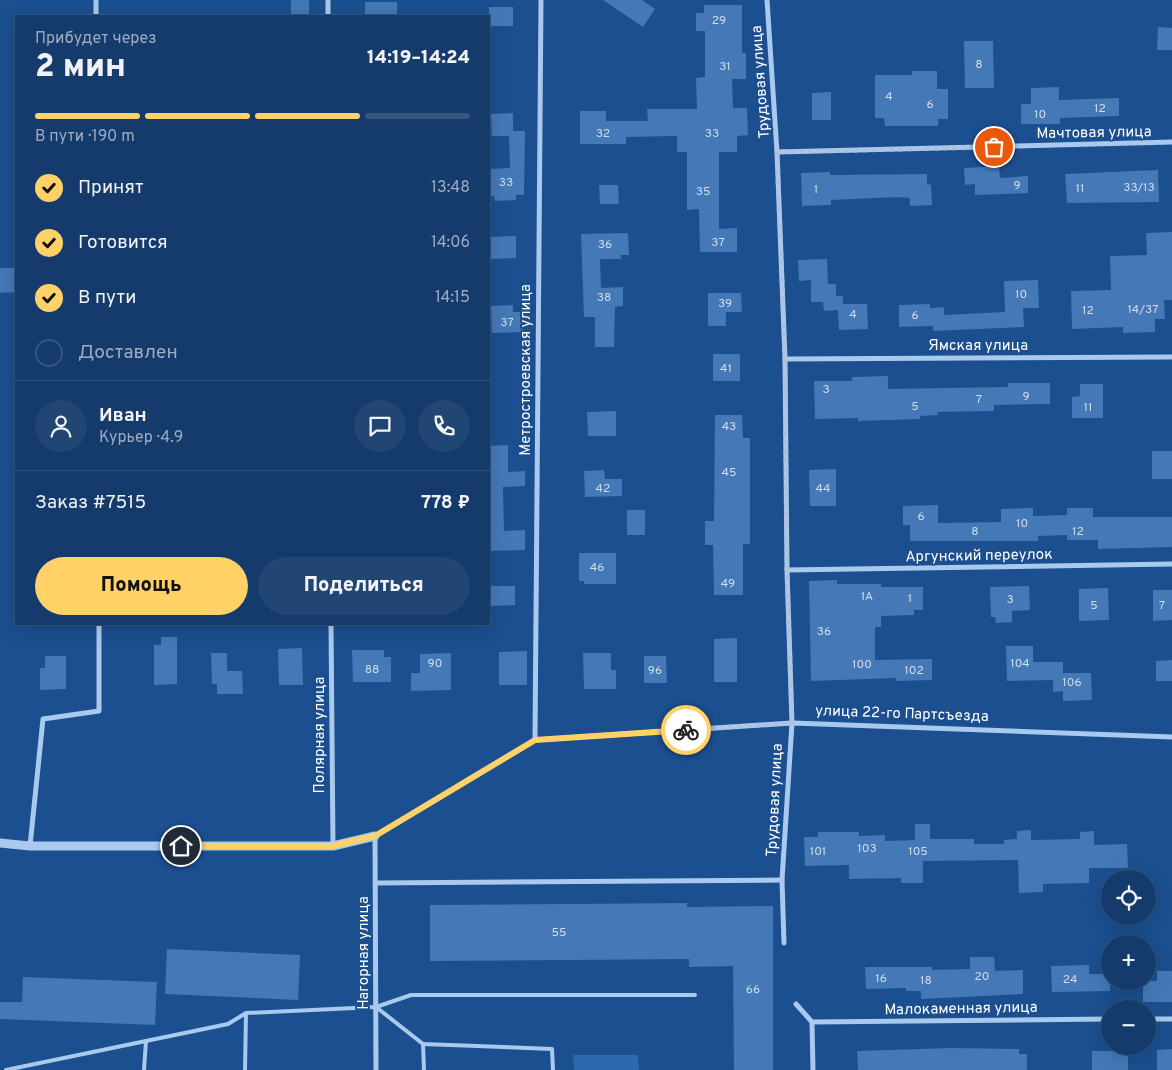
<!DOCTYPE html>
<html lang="ru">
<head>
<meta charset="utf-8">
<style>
	:root { --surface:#143b6b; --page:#214673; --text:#f1f3f6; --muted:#9dadc1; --line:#33557e; --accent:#ffd166 }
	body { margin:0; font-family:Overpass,sans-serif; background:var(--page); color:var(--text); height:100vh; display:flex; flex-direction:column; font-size:19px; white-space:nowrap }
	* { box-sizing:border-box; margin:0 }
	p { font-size:16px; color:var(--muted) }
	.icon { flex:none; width:28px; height:28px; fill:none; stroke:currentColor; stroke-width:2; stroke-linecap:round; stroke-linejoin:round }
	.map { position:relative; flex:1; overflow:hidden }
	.drawer { position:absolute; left:15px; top:15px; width:475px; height:610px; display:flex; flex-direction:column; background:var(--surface); border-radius:0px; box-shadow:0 5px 20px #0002,0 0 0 1px var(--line) }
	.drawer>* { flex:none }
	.controls { position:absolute; left:1101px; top:870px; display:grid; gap:10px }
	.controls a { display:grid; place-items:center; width:55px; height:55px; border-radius:50%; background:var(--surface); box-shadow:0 5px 20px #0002,0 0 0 1px var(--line); font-size:25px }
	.pin { position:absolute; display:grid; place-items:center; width:42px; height:42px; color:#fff; margin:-21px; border:2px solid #fff; border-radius:50%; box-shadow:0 1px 5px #0007 }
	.courier { position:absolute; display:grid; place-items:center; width:50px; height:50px; margin:-25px; border:4px solid #ffd166; border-radius:50%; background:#fff; color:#222; box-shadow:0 1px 6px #0007 }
	.headline em { font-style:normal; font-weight:800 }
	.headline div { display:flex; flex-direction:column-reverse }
	.headline { display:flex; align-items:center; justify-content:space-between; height:85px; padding:0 20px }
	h1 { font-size:32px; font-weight:800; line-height:38px }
	.bar { display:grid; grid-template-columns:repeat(4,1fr); gap:8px 5px; align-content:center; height:60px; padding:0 20px }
	.bar i { height:6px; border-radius:4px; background:var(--line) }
	.bar .selected { background:var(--accent) }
	.bar p { grid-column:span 4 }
	.line { display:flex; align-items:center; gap:12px; padding:0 20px; border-top:1px solid var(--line) }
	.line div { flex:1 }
	.round { display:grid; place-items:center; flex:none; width:52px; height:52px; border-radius:26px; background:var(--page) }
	ol { padding:0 20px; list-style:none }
	li { display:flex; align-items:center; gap:15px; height:55px }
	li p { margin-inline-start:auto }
	li .icon { padding:5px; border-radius:50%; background:var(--accent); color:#111; stroke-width:4 }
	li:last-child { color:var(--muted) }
	li i { width:28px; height:28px; border:2px solid var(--line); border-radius:50% }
	.action { display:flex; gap:10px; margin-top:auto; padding:10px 20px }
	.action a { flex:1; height:58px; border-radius:30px; background:var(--accent); color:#111; font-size:20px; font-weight:800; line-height:58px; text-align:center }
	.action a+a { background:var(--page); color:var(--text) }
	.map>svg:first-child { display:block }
	.green { fill:#2e69ad }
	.building { fill:#4478b7 }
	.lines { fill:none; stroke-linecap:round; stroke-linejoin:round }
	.service { stroke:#a9c9ee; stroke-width:4 }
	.minor { stroke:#a9c9ee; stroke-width:5 }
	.tertiary { stroke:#a9c9ee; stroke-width:9 }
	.done { stroke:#afc1d8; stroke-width:5; stroke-dasharray:0 9 }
	.route { stroke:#ffd166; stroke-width:6 }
	.labels { text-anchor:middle; stroke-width:4; stroke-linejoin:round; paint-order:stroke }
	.number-label { font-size:12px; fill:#d0dded }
	.street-label { font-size:15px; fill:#fff; stroke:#1b4f8f }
</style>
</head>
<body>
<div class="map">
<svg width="1172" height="1070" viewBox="0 0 1172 1070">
	<rect width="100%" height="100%" fill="#1b4f8f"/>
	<polygon class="green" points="573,1055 638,1055 639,1070 574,1070"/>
	<g class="building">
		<rect x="291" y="0" width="18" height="16"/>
		<polygon points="603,0 642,0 655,9 643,27"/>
		<rect x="365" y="2" width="32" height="14"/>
		<polygon points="704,5 742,5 742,53 746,53 746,79 732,79 733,108 747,108 748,135 737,136 737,152 719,152 719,229 737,228 737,252 700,252 699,209 687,210 687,152 677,152 677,136 626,137 626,144 580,144 580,111 606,111 606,121 648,121 647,109 697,109 696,78 705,77 705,31 696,31 696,13 704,13"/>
		<rect x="489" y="7" width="24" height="19"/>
		<polygon points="1158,27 1172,28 1172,50 1157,50"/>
		<polygon points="964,41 993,41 994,88 965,88"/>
		<polygon points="912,71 937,71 937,89 948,89 948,119 938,119 938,126 885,126 884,118 875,118 875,75 912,75"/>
		<polygon points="1059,87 1059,100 1119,98 1119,116 1060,118 1060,124 1021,124 1021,104 1031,104 1031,88"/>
		<polygon points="831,92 831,120 812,120 812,93"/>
		<polygon points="513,113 513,131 525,131 524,195 516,195 516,200 495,201 494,196 489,196 489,169 510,168 509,136 492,136 491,114"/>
		<polygon points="999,166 1000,178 1028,176 1028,193 975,195 975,184 965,185 964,168"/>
		<polygon points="1158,170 1159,202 1067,203 1065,174"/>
		<polygon points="830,172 830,175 927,174 927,185 931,184 932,205 910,206 910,198 898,197 831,200 831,205 802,206 801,173"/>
		<polygon points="599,185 618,185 619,204 600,204"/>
		<polygon points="1172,232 1172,300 1164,300 1165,319 1155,319 1155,332 1123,333 1123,327 1072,329 1071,291 1111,290 1110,256 1147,255 1146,233"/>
		<polygon points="628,233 629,255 621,255 621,259 600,259 601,288 623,287 623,306 615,307 614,347 595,347 595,317 584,317 581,234"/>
		<polygon points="516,236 516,258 489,259 489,237"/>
		<polygon points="827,259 828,284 836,284 836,296 843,296 843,304 867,304 868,329 839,330 838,310 824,311 823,302 811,302 811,280 799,281 798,260"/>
		<polygon points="0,268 16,268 16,292 0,293"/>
		<polygon points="1038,280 1039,308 1023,308 1024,327 933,331 933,326 899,327 899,305 930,304 930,308 944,307 944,315 1005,312 1004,281"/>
		<polygon points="708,293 741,293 742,312 726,312 726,326 708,326"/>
		<polygon points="513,305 513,312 522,312 523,332 492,333 491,306"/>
		<rect x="713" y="354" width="27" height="27"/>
		<polygon points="888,376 888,389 1008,387 1008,383 1050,383 1050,404 994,405 994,411 937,412 938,415 920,416 920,419 858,421 858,418 815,419 814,381 852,381 852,377"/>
		<polygon points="1080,384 1103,384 1103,418 1072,418 1072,397 1080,396"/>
		<polygon points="616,411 616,436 588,436 587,412"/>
		<polygon points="715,415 742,415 743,438 750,438 750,544 743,544 743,595 714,595 713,545 705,545 705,521 714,521"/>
		<polygon points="508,445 508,472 525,471 525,486 503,487 504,531 525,530 525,550 489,551 489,446"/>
		<rect x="1152" y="451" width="20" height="28"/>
		<polygon points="836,469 836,506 810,506 809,470"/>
		<polygon points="604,470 605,479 622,479 622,496 585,497 584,471"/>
		<polygon points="938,505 938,523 1001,522 1001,509 1033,508 1033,516 1067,515 1067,508 1093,508 1093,517 1172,517 1172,547 1098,549 1098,540 1067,540 1067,535 1038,536 1038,541 910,541 910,525 903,525 903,506"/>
		<rect x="627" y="510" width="18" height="25"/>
		<polygon points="579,553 616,553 616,584 584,584 584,581 579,581"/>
		<polygon points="837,580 837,584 881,584 881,587 923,587 923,610 914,610 914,615 881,616 881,627 875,627 875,660 932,659 932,680 896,681 896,678 811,681 809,581"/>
		<polygon points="489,586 515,586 515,605 489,606"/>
		<polygon points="1029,586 1030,610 1012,611 1012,622 996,623 995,617 991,617 990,587"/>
		<polygon points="1108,588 1109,620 1079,621 1079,589"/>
		<polygon points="1153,590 1172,590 1172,620 1153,621"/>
		<polygon points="161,637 177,637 177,684 154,685 154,645 161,645"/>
		<polygon points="737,638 737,682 714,682 714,639"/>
		<polygon points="1006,646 1033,646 1033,662 1063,662 1063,673 1091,673 1092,700 1063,701 1063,691 1053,692 1053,680 1007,681"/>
		<polygon points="302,648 303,685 279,685 278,649"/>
		<polygon points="352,650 384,650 384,657 391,657 391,682 353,682"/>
		<polygon points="527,651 527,685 499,685 499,652"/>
		<polygon points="211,653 227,653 227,671 242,671 243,694 217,694 217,684 212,684"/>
		<polygon points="451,653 451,690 411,691 411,673 420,673 420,654"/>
		<polygon points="583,653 611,653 611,670 616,670 616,689 584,689"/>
		<polygon points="45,656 66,656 66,689 40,690 40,668 45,668"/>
		<polygon points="644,656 666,656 667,683 644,683"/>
		<polygon points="1172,660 1172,681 1156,681 1156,661"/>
		<polygon points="915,824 930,824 930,839 974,839 974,844 1004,844 1004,840 1017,839 1017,831 1031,830 1031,840 1080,839 1080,832 1094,831 1094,845 1127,844 1128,868 1089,868 1089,883 1043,884 1043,892 1019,893 1018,860 923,861 923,883 901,883 901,878 849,879 849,865 805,866 804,837 818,837 818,832 859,832 859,836 885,835 885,841 915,840"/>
		<polygon points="687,903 687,907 773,906 773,1070 734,1070 733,966 689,967 689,959 430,961 430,905"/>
		<polygon points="167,949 300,955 298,1000 165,994"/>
		<polygon points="970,957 994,957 995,971 1023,970 1023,994 921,999 921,991 906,991 906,988 866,989 865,967 932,967 932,970 970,969"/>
		<polygon points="1089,965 1089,974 1110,974 1110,991 1052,992 1051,966"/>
		<polygon points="1157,971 1172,971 1172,1002 1143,1002 1143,981 1157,981"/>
		<polygon points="23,977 157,982 155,1025 0,1019 0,1002 22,1002"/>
		<polygon points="951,1048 1019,1049 1019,1054 1027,1054 1027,1070 858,1070 857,1051"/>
		<polygon points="1172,1049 1172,1070 1157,1070 1157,1050"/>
		<rect x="1092" y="1051" width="36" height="19"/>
	</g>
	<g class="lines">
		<g class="service">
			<polyline points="376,1007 423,1044 552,1049 553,1070"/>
			<polyline points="423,1044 424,1070"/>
			<polyline points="6,1070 228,1024 246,1013"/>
			<polyline points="144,1070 146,1041"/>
			<polyline points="245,1070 246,1013 376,1007 411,995 695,995"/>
		</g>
		<g class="minor">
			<polyline points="96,0 96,16"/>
			<polyline points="328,0 328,16"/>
			<polyline points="767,0 777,152 785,359 787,570 792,723 782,880 784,943"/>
			<polyline points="777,152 1172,142"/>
			<polyline points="785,359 1172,357"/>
			<polyline points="787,570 1172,564"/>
			<polyline points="331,624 333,846"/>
			<polyline points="535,740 541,0"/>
			<polyline points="30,846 43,719 99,711 99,624"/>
			<polyline points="375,883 782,880"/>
			<polyline points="796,1004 812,1022 813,1070"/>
			<polyline points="1148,1019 1172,1019"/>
			<polyline points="812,1022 1110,1019"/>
			<polyline points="376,1070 375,836 535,740 792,723 1172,737"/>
		</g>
		<polyline class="tertiary" points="0,843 30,846 333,846 375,836"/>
	</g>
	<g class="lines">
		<polyline class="done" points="686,730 792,723 787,570 785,358 777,152 994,147"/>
		<polyline class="route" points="181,846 332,846 375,836 535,740 686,730"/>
	</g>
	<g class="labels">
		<g class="number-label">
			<text x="719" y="24">29</text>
			<text x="979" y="68">8</text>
			<text x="725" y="70">31</text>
			<text x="889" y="100">4</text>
			<text x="930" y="108">6</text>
			<text x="1100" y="112">12</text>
			<text x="1040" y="118">10</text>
			<text x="603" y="137">32</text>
			<text x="712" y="137">33</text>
			<text x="506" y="186">33</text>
			<text x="1017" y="189">9</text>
			<text x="1139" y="191">33/13</text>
			<text x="1080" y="192">11</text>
			<text x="816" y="193">1</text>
			<text x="703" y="195">35</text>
			<text x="718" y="246">37</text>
			<text x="605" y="248">36</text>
			<text x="1021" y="298">10</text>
			<text x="604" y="301">38</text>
			<text x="725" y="307">39</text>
			<text x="1143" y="313">14/37</text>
			<text x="1088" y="314">12</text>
			<text x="853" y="318">4</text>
			<text x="915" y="319">6</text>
			<text x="507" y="326">37</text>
			<text x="726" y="372">41</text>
			<text x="826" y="393">3</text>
			<text x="1026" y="400">9</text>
			<text x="979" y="403">7</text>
			<text x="915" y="410">5</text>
			<text x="1088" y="411">11</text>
			<text x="729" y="430">43</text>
			<text x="729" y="476">45</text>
			<text x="603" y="492">42</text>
			<text x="823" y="492">44</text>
			<text x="921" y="520">6</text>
			<text x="1022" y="527">10</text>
			<text x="975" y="535">8</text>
			<text x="1078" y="535">12</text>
			<text x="597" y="571">46</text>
			<text x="728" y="587">49</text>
			<text x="867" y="600">1А</text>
			<text x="910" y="602">1</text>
			<text x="1010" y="603">3</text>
			<text x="1094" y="609">5</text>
			<text x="1162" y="609">7</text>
			<text x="824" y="635">36</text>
			<text x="435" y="667">90</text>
			<text x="1020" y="667">104</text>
			<text x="862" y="668">100</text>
			<text x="372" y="673">88</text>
			<text x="655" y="674">96</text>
			<text x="914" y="674">102</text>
			<text x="1072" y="686">106</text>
			<text x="867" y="852">103</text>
			<text x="818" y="855">101</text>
			<text x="918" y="855">105</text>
			<text x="559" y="936">55</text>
			<text x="982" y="980">20</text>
			<text x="881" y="982">16</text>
			<text x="1070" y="983">24</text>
			<text x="926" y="984">18</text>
			<text x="753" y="993">66</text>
		</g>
		<g class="street-label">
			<text transform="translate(760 82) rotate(-94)" y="5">Трудовая улица</text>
			<text transform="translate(1094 132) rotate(-1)" y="5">Мачтовая улица</text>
			<text x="978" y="350">Ямская улица</text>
			<text transform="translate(525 370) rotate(-90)" y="5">Метростроевская улица</text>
			<text transform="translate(979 555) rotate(-1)" y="5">Аргунский переулок</text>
			<text transform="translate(902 713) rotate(2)" y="5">улица 22-го Партсъезда</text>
			<text transform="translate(319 735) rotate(-90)" y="5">Полярная улица</text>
			<text transform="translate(774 800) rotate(-87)" y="5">Трудовая улица</text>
			<text transform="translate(363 953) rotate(-90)" y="5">Нагорная улица</text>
			<text transform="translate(961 1008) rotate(-1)" y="5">Малокаменная улица</text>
		</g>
	</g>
</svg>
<div class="controls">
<a><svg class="icon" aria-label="locate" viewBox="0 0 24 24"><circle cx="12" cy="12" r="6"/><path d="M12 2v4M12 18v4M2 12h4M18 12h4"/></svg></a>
<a>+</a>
<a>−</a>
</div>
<div class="pin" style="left:994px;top:147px;background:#ea580c"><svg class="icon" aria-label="bag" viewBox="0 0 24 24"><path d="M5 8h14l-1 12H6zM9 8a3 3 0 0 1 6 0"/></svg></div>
<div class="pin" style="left:181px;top:846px;background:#1f2937"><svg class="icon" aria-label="home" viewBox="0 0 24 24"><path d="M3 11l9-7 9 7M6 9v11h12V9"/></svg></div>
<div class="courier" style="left:686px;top:730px"><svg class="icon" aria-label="bike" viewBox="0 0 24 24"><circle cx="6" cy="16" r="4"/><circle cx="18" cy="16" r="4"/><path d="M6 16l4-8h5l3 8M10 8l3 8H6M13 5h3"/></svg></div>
<section class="drawer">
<div class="headline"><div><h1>2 мин</h1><p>Прибудет через</p></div><em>14:19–14:24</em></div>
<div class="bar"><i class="selected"></i><i class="selected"></i><i class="selected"></i><i></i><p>В пути · 190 m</p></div>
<ol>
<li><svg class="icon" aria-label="check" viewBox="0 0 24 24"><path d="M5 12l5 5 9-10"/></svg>Принят<p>13:48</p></li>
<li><svg class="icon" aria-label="check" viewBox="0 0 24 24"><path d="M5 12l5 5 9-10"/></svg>Готовится<p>14:06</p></li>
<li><svg class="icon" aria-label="check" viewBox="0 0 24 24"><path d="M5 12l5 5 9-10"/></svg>В пути<p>14:15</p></li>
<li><i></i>Доставлен</li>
</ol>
<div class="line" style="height:90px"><a class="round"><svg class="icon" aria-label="person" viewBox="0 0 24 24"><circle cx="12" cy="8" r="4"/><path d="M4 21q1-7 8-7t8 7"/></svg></a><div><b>Иван</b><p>Курьер · 4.9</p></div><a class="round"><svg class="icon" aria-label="chat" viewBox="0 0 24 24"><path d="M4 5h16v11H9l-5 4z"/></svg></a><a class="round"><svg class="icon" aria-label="phone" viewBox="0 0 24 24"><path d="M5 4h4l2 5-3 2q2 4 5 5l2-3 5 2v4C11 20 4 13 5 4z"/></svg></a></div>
<div class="line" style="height:65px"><div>Заказ #7515</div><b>778 ₽</b></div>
<div class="action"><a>Помощь</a><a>Поделиться</a></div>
</section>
</div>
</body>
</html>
